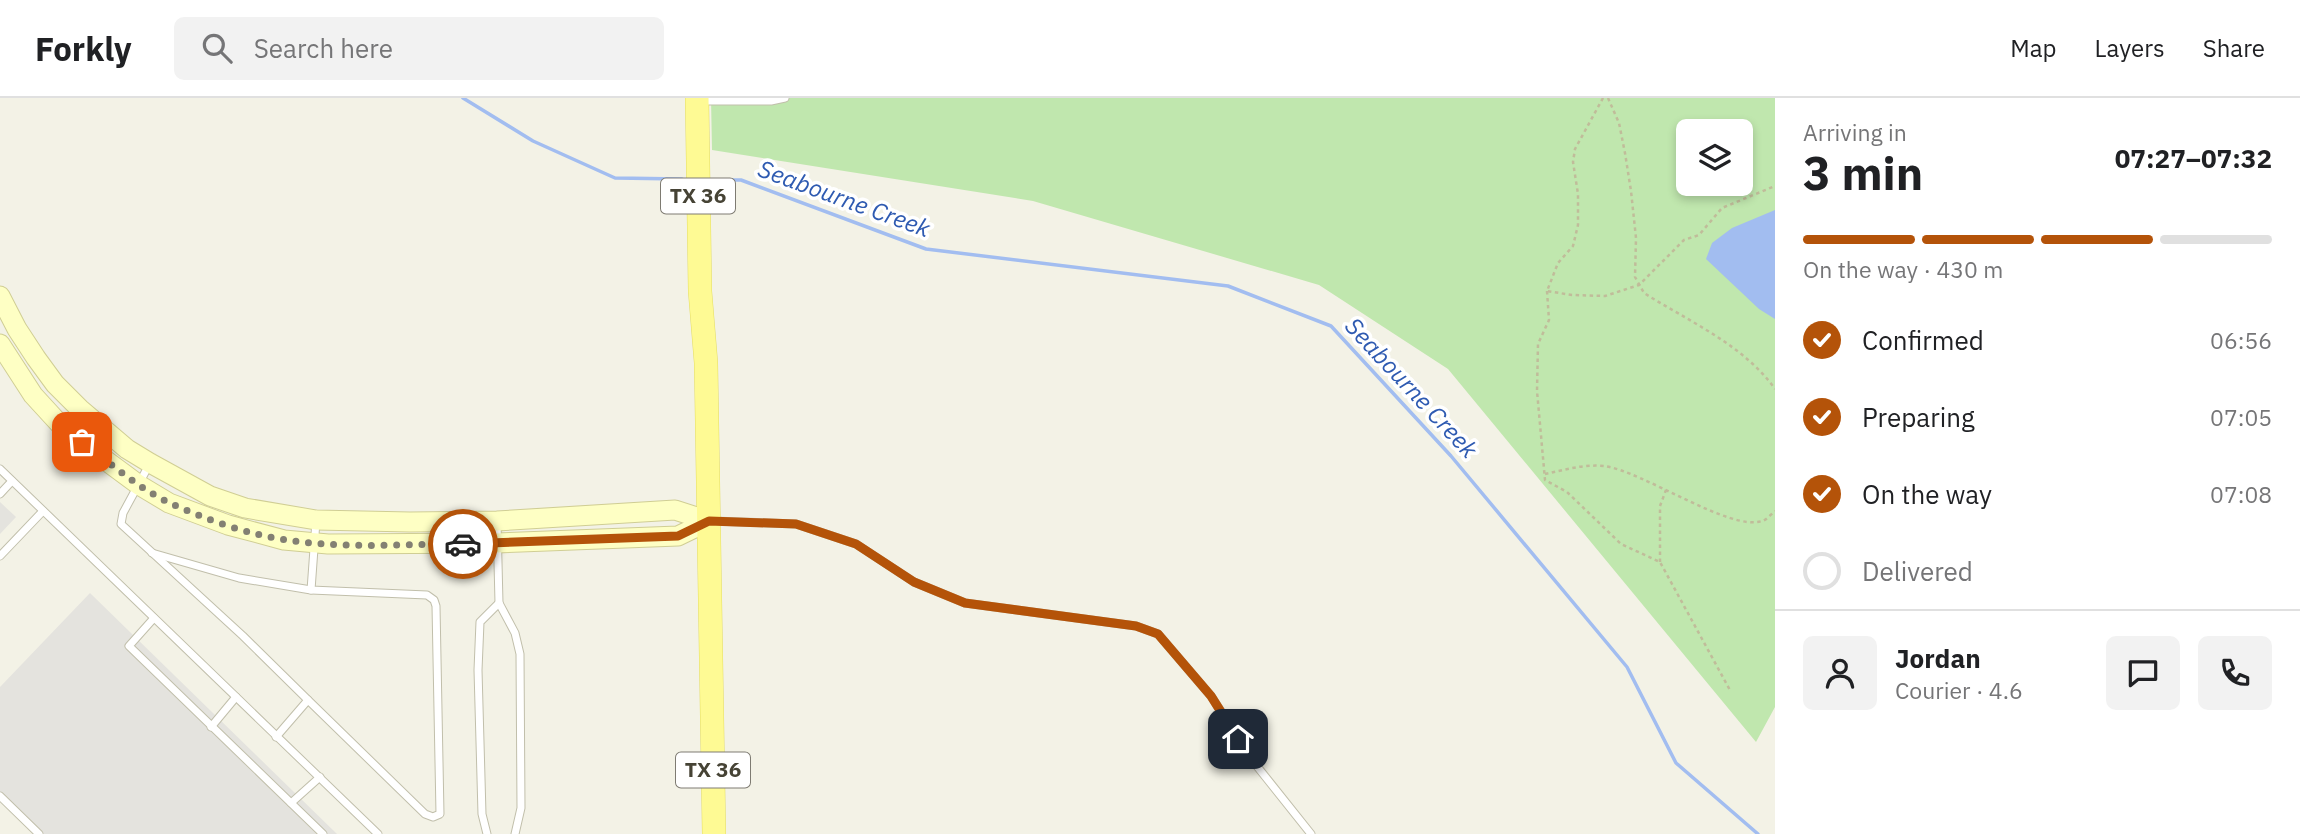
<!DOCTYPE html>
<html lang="en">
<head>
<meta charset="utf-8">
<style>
	:root { --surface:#fff; --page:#f2f2f2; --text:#202124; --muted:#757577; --line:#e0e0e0; --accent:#b45309 }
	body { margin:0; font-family:"IBM Plex Sans",sans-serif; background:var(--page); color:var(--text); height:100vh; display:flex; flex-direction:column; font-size:26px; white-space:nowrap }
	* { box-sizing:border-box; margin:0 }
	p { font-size:23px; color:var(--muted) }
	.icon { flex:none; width:38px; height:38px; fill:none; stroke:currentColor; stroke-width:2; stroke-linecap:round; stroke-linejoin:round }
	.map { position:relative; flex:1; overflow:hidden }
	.panel { display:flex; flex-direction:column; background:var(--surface); width:525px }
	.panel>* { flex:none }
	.fabs { position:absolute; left:1676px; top:21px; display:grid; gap:14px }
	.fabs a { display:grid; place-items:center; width:77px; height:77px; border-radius:10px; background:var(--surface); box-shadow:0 4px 10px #0003; font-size:35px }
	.pin { position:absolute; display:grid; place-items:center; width:60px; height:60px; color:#fff; margin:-30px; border-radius:14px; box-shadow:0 4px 10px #0006 }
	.courier { position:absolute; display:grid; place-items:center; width:70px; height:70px; margin:-35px; border:5px solid #b45309; border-radius:50%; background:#fff; color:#222; box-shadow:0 2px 9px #0007 }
	.summary em { font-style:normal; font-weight:700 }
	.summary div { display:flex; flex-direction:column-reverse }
	.summary { display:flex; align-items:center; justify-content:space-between; height:119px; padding:0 28px }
	h1 { font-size:46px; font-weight:700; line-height:52px }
	.bar { display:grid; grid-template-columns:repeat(4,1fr); gap:10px 7px; align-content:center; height:84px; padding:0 28px }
	.bar i { height:9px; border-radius:5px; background:var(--line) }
	.bar .selected { background:var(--accent) }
	.bar p { grid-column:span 4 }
	.line { display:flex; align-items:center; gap:18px; padding:0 28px; border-top:2px solid var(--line) }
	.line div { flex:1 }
	.round { display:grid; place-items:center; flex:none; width:74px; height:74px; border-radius:10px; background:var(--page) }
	ol { padding:0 28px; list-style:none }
	li { display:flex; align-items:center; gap:21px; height:77px }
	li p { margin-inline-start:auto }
	li .icon { padding:7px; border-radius:50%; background:var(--accent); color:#fff; stroke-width:4 }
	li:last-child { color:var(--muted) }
	li i { width:38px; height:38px; border:4px solid var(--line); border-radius:50% }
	header { display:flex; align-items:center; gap:42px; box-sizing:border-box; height:98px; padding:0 35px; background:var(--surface); border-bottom:2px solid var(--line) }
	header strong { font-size:33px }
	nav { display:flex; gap:38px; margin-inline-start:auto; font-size:24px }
	.search { width:490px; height:63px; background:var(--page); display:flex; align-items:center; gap:18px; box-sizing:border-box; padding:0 24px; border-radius:10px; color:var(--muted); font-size:26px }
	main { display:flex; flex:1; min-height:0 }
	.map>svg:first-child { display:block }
	.green { fill:#c0e7ae; fill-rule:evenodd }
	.parking { fill:#e4e3de }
	.water { fill:#a2bdf0 }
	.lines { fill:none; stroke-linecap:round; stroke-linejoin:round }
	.stream { stroke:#a2bdf0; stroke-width:3.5 }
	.lane-casing { stroke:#c1bfab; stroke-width:9 }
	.secondary-casing { stroke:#d0ce94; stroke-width:21 }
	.primary-casing { stroke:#e4dd63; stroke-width:24 }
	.path { stroke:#c0bc9a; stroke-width:2.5; stroke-dasharray:3.5 3.5; stroke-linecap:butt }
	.lane { stroke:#fff; stroke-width:7 }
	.secondary { stroke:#feffc4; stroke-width:19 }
	.primary { stroke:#fefa94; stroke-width:23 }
	.done { stroke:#838073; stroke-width:7; stroke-dasharray:0 12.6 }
	.route { stroke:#b45309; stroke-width:9 }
	.labels { text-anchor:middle; stroke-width:7; stroke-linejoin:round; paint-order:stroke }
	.shield { fill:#fff; stroke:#7e7b72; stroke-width:2 }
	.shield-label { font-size:21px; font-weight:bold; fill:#464335 }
	.water-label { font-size:24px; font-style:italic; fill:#2e5ab1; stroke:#fff }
</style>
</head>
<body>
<header>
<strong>Forkly</strong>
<div class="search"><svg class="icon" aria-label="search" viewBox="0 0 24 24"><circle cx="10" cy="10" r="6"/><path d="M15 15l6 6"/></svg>Search here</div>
<nav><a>Map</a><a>Layers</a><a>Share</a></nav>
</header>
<main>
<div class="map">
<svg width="1775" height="736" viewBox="0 0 1775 736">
	<rect width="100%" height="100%" fill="#f3f2e6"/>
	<path class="green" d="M711,0H1775V609L1756,644L1448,271L1319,187L1033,103L712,52ZM1689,33H1741V86H1689Z"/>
	<g class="parking">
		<polygon points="0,404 16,419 0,436"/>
		<polygon points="90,495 337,736 39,736 0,698 0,589"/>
	</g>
	<polygon class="water" points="1775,112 1775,221 1759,211 1706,161 1712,145 1732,130"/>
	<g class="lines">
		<g class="stream">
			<polyline points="463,0 533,43 615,80 682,81"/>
			<polyline points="717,82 741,82 926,151 1228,188 1331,228 1451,358 1627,569 1676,665 1758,736"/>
		</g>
		<defs>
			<g id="lane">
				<polyline points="701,3 771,3 785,0"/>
				<polyline points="149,367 123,415 121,426 243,538 308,602 276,639"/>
				<polyline points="0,371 378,736"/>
				<polyline points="0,396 12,383"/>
				<polyline points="713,423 796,426 856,446 914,484 965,505 1136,528 1158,536 1211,598 1252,662 1311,736"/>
				<polyline points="497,424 499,505 515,535 520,556 521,710 515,736"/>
				<polyline points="152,455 239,480 311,492 427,497 434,502 436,508 440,716 433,719 425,716 308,602"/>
				<polyline points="0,458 43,413"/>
				<polyline points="311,492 316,423"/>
				<polyline points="154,520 129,548 323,736"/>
				<polyline points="211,629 236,599"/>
				<polyline points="0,698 39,736"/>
				<polyline points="291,705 320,679"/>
				<polyline points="487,736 482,716 478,572 480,524 499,505"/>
			</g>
			<g id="secondary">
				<polyline points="0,198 17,231 36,260 55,286 80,311 127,351 150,365 210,398 245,410 316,422 410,424 497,423 675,412 709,423"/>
				<polyline points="0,246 33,297 66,333 139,387 169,405 228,427 284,442 328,446 497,445 678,438 709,423"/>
			</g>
			<polyline id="primary" points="697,0 700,193 706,265 714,736"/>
		</defs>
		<use href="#lane" class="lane-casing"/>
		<use href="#secondary" class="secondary-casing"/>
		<use href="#primary" class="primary-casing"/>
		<g class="path">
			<polyline points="1603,0 1575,51 1573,64 1578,96 1578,127 1573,148 1558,165 1547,193 1572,197 1605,198 1639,187 1684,142 1699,137 1722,110 1775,88"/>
			<path d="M1608,0L1619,25L1625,55L1631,93L1636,140L1635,179L1644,195C1688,223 1744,247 1775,291"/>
			<polyline points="1547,193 1549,222 1538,246 1537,293 1545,382 1567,394 1621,446 1660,464 1731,594"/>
			<path d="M1545,376C1564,372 1583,366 1604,368C1643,373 1730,434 1762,423C1767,422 1771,416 1775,413"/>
			<polyline points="1660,464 1660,408 1666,392"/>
		</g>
		<use href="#lane" class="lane"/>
		<use href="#secondary" class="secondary"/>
		<use href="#primary" class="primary"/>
	</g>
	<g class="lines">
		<path class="done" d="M82,344C110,365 138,390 170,405C204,421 250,437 287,442C345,451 405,446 463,446"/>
		<polyline class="route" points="463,446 678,438 709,423 796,426 856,446 914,484 965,505 1136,528 1158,536 1211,598 1238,641"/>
	</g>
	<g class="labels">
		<g class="shield">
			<rect x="661" y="80.5" width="74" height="35" rx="5"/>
			<rect x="676" y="654.5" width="74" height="35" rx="5"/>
		</g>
		<g class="shield-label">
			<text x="698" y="105">TX 36</text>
			<text x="713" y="679">TX 36</text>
		</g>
		<g class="water-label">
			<text transform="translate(844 101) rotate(20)" y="8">Seabourne Creek</text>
			<text transform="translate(1411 290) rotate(47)" y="8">Seabourne Creek</text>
		</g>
	</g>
</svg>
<div class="fabs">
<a><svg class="icon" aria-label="layers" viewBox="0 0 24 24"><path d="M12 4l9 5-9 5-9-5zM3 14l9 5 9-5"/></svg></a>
</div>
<div class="pin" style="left:82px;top:344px;background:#ea580c"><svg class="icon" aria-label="bag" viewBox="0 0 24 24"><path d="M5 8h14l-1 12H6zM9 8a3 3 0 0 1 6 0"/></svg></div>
<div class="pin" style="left:1238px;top:641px;background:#1f2937"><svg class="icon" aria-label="home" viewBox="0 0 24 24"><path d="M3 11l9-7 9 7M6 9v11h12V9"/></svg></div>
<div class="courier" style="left:463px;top:446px"><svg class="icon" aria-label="car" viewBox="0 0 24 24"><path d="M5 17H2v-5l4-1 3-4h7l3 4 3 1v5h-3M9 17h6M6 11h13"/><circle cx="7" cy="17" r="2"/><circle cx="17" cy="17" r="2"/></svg></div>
</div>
<section class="panel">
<div class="summary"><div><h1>3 min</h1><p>Arriving in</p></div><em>07:27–07:32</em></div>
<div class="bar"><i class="selected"></i><i class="selected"></i><i class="selected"></i><i></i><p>On the way · 430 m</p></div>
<ol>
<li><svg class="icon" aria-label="check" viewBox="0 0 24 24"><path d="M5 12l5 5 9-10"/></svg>Confirmed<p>06:56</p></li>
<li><svg class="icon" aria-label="check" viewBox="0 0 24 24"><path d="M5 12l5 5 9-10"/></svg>Preparing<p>07:05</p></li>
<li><svg class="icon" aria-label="check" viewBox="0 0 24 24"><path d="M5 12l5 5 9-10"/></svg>On the way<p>07:08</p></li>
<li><i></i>Delivered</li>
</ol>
<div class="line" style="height:126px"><a class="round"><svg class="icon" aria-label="person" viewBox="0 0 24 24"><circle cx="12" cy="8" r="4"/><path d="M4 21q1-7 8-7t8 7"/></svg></a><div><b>Jordan</b><p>Courier · 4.6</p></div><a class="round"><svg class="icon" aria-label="chat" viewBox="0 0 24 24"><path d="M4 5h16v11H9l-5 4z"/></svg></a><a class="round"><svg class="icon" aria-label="phone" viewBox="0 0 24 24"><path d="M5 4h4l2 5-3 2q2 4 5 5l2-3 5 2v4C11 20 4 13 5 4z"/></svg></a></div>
</section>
</main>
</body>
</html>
